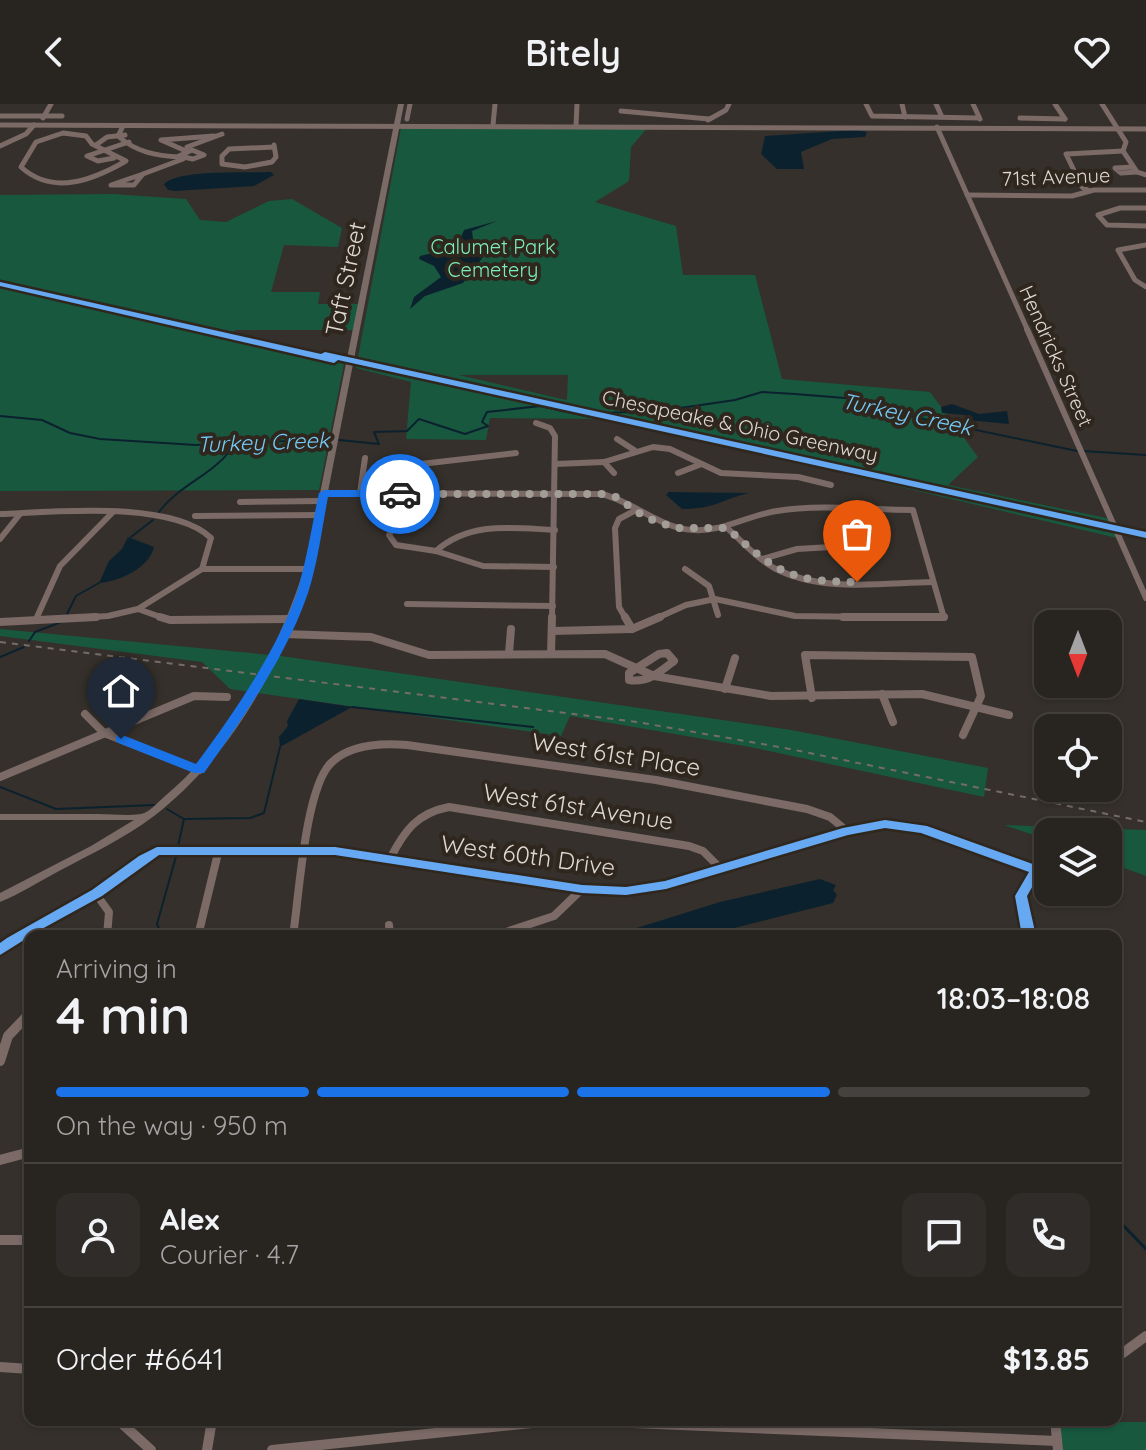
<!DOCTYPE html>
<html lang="en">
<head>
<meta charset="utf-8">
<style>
	:root { --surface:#282420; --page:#302c29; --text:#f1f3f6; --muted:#a5a4a5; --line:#44413e; --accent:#1a73e8 }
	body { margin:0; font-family:Quicksand,sans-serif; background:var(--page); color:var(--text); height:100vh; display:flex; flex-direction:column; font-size:30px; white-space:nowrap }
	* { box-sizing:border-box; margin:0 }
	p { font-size:26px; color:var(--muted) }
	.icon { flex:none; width:44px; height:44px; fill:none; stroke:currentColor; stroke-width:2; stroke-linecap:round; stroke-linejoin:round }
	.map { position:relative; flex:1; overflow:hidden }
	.sheet { position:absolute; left:24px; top:826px; width:1098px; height:496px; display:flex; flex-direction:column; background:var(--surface); border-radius:16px; box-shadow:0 2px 6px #0004,0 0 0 2px var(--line) }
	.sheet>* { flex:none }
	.needle { width:52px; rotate:180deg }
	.controls { position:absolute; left:1034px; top:506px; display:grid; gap:16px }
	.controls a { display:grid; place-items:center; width:88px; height:88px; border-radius:16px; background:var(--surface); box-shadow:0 2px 6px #0004,0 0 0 2px var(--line); font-size:40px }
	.pin { position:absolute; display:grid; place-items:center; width:68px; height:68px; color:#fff; margin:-82px -34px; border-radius:50% 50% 50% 0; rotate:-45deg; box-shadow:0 0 8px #0007 }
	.pin .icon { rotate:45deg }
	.courier { position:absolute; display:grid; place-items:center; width:80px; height:80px; margin:-40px; border:6px solid #1a73e8; border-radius:50%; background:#fff; color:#222; box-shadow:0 2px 10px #0007 }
	.head em { font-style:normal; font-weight:600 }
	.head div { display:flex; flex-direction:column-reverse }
	.head { display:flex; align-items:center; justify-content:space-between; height:136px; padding:0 32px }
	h1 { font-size:52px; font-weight:600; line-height:60px }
	.bar { display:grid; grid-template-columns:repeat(4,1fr); gap:12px 8px; align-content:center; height:96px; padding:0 32px }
	.bar i { height:10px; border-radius:6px; background:var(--line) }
	.bar .on { background:var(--accent) }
	.bar p { grid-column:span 4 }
	.line { display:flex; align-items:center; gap:20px; padding:0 32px; border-top:2px solid var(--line) }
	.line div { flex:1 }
	.round { display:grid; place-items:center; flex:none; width:84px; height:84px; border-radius:16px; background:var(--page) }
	header { display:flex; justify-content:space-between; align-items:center; height:104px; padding:0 32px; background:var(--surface); font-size:36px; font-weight:600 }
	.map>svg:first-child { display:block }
	.green { fill:#18583f; fill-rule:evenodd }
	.water { fill:#0b222e }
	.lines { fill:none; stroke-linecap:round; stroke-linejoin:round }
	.stream-far1 { stroke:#0b222e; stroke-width:2 }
	.stream { stroke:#0b222e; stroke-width:3 }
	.minor-far3 { stroke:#7b6a66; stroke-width:5 }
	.minor-far2 { stroke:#7b6a66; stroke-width:6 }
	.minor-far1 { stroke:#7b6a66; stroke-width:8 }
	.minor { stroke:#7b6a66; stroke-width:10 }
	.major { fill:#7b6b66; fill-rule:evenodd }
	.rail { stroke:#756c67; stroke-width:2; stroke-dasharray:6 6; stroke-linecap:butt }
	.cycleway-casing { stroke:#2f261d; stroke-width:5 }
	.cycleway { fill:#66a8f1; fill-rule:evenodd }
	.route { fill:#1a73e8 }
	.done { stroke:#a39d98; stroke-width:8; stroke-dasharray:0 14.4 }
	.labels { text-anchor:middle; stroke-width:8; stroke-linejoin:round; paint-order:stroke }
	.far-street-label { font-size:20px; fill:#ded8d2; stroke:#2f261d }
	.far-park-label { font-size:20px; fill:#7beeba; stroke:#2f261d }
	.far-water-label { font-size:22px; font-style:italic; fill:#74caf6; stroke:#2f261d }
	.street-label { font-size:24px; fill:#ded8d2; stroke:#2f261d }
</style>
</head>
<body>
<header><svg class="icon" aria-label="back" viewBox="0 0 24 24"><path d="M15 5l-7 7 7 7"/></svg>Bitely<svg class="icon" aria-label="heart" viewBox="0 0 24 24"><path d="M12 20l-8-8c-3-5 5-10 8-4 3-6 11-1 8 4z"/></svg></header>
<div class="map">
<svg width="1146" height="1346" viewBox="0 0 1146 1346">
	<rect width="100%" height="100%" fill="#35302b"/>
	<g class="green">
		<path d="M649,22L631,43L629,77L595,98L676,122L683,171H755L782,275L930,288L978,353L948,381L1111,415L1117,434L612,315L490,314L486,336L406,335L411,278L356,264L401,24ZM459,271H568L567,295L566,296Z"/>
		<polygon points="113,90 186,95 200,116 226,118 269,97 292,95 342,124 338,143 284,141 271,188 320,188 318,200 360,200 355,226 235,226 226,233 344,260 319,386 0,387 0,91"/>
		<polygon points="0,525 281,552 791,626 988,664 984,693 750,643 570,612 561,632 230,585 202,558 0,532"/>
		<polygon points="1004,721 1146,726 1146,772 1108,758 1108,728 1048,728 1048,736"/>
		<polygon points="1062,1318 1146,1318 1146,1346 1063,1346 1059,1330"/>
	</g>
	<g class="water">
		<polygon points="856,26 867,28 865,33 832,35 801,48 804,65 777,65 761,50 765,32"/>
		<path d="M271,68L274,71L254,82L175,87L168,86L164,80C179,65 246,69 271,68Z"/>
		<path d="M497,117L472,127L473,135L487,148L463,179L425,192L410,205L414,193L441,173L434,162L419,155L420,152C442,146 455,150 464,126Z"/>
		<polygon points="952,300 979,310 1007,307 1009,320 967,316 965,311 942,309 941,303"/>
		<path d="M669,388L749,389C720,396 715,405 682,405L666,391Z"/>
		<path d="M128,433L154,443C150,463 119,478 99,479L109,457L122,445Z"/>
		<polygon points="299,595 352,603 280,643 279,633 288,622 287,617"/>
		<polygon points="820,775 836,781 833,786 837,791 833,799 703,832 611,832 720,798"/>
	</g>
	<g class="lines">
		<g class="stream-far1">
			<polyline points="0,312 42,316 70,329 100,335 196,341 333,335"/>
			<polyline points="339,336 379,340 374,328 407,327 419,315 465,330 488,322 482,318 487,308 540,302 590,313 601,309 660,307 735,296 762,288 795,290 857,295 900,310 1077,347"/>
			<polyline points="1083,347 1146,351"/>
			<path d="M159,408C178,382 210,372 230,347L218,342"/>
			<polyline points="131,433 153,416"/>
			<polyline points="67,510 76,492 99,479"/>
			<polyline points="29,537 35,528 61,518"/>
			<polyline points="0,553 24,543"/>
			<polyline points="352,603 533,623"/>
			<polyline points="0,683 56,705 155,701"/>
			<polyline points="167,705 184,715 178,742"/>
			<polyline points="184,715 250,714 264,709 280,643"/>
			<polyline points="162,832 157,820 177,749"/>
		</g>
		<polyline class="stream" points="1116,1114 1146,1145"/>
		<g class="minor-far3">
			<polyline points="866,0 872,12 979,14"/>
			<polyline points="902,0 905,13"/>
			<polyline points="936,0 942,13"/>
			<polyline points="973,0 980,15"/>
			<polyline points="1055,0 1065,15"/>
			<polyline points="1102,0 1126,38 1123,47 1137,68 1146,71"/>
			<polyline points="621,7 709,15"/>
			<polyline points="0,12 62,12"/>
			<polyline points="43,14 51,0"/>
			<polyline points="1020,14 1065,15"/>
			<polyline points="407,15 410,0"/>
			<polyline points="708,16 726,6 729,0"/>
			<polyline points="0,21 1146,25"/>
			<polyline points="493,21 495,0"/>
			<polyline points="576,21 577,0"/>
			<path d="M123,22L118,32C136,48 156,52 180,53"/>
			<polyline points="937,23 1028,227"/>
			<path d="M63,29L86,32L92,40L126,57C93,76 53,92 21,63L36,38Z"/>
			<polyline points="96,41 107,33 125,31"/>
			<polyline points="274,41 276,53 272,58 245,63 222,60 222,52 229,45 274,43"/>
			<polyline points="0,42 26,30 34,21"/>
			<polyline points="187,43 222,30"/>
			<polygon points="192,46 204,51 193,55 179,52"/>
			<polyline points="186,47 161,36 214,32"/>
			<polyline points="114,54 98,57 87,52 129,38"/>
			<polyline points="1133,63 1115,64 1121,69 1137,68"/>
			<polygon points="143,70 134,81 111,81"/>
			<polyline points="143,70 183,55"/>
			<polyline points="1089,87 1082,83 1066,50 1123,47"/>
			<polyline points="967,91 1072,92 1094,86 1146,86"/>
			<polyline points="1146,104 1120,104 1098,111 1107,121 1146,122"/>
			<polyline points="1146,141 1118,146 1135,176 1146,183"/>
		</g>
		<g class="minor-far2">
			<polyline points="1027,225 1146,494"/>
			<polyline points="536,319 550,324 555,332 552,515"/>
			<polyline points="617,335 634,346"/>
			<polyline points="516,349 412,361 403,403 389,431 396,441 436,447 483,462 554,463"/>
			<polyline points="604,358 614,369"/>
			<polyline points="555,360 604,358 653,343 670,345 721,369 798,373 831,381"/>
			<polyline points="678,369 699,361"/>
			<path d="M324,389L602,390C634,398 659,424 693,426C723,428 748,411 777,407C821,400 868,406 913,406L944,514L795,512L715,495L686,501L655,515"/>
			<polyline points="360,389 365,354"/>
			<polyline points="240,398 322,397"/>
			<path d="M0,410C53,408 171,396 211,434L202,465L138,505"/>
			<polyline points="195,412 320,411"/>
			<path d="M727,424C742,437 756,454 774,464C822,489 881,479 933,478"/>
			<polyline points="0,435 20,410"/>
			<path d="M436,447C470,417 512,424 555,426"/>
			<polyline points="762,455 797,445 849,442"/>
			<polyline points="202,465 308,465"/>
			<polyline points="685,465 709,482 718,511"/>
			<polyline points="407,500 553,502"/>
			<polyline points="37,513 60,462 112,409"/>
			<polyline points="60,515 108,512 138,505 166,515"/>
			<polyline points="626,515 619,503 615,424 619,415 636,406"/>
		</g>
		<g class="minor-far1">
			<polyline points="160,513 170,516 292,515"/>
			<polyline points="625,513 632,525"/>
			<polyline points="843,513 944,513"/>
			<polyline points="0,518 96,513"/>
			<polyline points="552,527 632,525 660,513"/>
			<polyline points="284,530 371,533 429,551 605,550 654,572 771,592 922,590 1009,611"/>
			<polyline points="509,549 511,525"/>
			<path d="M667,549L674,557C660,568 648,579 629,576V569L659,550Z"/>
			<polyline points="551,550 552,513"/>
			<polyline points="725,585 735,554"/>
			<polyline points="882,590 893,618"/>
			<polyline points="812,594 805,551 972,553 981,592 963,631"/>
			<polyline points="85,610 104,629 199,666"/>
			<polyline points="0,673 194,592 227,593"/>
			<path d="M390,755C404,727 417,709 449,703L689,742L703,747L721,765"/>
			<polyline points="96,790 109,808 107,832"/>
			<polyline points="389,821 390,832"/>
			<polyline points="198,832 219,745"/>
			<path d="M293,832C299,793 305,684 331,659C350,640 382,639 407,641L656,676L807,705L830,713L847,727"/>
			<polyline points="494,832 554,812 582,785"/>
			<polyline points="0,846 97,789 157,747 335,747 582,785 626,787 666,781 847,727 885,720 923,725 1036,766 1021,792 1029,832"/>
		</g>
		<g class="minor">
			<polyline points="0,957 8,932 30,909"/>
			<polyline points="0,1056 30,1048"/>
			<polyline points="0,1136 30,1136"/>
			<polyline points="1116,1254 1146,1232"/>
			<polyline points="0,1263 30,1265"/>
			<polyline points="118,1316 151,1346"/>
			<polyline points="1055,1316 1058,1346"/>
			<polyline points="207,1346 212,1316"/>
			<polyline points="272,1346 561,1316 1057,1337"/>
		</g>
		<path class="major" d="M398,0H404L314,459C285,555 234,650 154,712C125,734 91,750 59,767C40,777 20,790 0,798V789L91,742L134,716H0V710C33,710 65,710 98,710C112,710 127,712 141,710C150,708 158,698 165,692C234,635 280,542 306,459Z"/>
		<polyline class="rail" points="0,538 637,618 785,644 1146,718"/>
		<defs>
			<g id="cycleway">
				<polygon points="0,178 321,250 325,248 1146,428 1146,434 338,256 334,259 0,182"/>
				<polygon points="885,716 927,722 1041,763 1042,766 1027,792 1036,832 1022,832 1015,792 1029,768 921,729 885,724 848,731 666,785 626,791 582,789 335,751 159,751 102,792 40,826 0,851 0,839 7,834 92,786 139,752 157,743 335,743 582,781 626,783 665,777 843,724"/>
			</g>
		</defs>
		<use href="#cycleway" class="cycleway-casing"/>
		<use href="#cycleway" class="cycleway"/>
	</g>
	<path class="route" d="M324,386H400L405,390L400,393H328C322,424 318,458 308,489C286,553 243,614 204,669H194L116,638V632H125L196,660C232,612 280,542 298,485C307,454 312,421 319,389Z"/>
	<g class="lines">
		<path class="done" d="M400,390H602L616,393L645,413L675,424H727C776,468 790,478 857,478"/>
	</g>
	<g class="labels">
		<g class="far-street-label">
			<text transform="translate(1056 73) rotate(-2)" y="7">71st Avenue</text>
			<text transform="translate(1056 252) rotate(66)" y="7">Hendricks Street</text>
			<text transform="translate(740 322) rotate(12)" y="7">Chesapeake &amp; Ohio Greenway</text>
		</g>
		<g class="far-park-label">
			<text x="493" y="150">Calumet Park<tspan x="493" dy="23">Cemetery</tspan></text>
		</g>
		<g class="far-water-label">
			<text transform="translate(907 310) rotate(12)" y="8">Turkey Creek</text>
			<text transform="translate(263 338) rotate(-2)" y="8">Turkey Creek</text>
		</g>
		<g class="street-label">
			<text transform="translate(346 175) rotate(-78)" y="8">Taft Street</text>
			<text transform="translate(616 651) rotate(9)" y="8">West 61st Place</text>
			<text transform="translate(578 703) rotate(9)" y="8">West 61st Avenue</text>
			<text transform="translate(528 752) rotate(8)" y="8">West 60th Drive</text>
		</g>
	</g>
</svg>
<div class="controls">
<a><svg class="needle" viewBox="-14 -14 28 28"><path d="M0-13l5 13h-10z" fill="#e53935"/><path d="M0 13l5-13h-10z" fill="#a5a4a5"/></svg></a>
<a><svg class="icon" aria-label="locate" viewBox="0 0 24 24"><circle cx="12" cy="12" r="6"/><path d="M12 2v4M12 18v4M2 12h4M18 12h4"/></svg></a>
<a><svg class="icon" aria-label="layers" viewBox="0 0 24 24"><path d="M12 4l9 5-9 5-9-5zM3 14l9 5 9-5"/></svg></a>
</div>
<div class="pin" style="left:857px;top:478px;background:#ea580c"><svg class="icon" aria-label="bag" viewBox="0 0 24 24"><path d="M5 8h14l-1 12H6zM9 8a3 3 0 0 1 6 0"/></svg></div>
<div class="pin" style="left:121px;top:635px;background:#1f2937"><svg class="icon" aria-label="home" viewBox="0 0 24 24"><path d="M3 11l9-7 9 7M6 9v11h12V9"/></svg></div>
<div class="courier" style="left:400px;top:390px"><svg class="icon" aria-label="car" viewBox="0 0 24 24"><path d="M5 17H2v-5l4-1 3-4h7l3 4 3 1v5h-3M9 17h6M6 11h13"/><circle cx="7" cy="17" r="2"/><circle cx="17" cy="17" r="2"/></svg></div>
<section class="sheet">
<div class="head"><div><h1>4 min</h1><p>Arriving in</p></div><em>18:03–18:08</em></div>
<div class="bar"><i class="on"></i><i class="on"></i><i class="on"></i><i></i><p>On the way · 950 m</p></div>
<div class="line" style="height:144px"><a class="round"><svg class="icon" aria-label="person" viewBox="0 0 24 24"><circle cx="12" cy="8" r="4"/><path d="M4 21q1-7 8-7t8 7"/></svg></a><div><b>Alex</b><p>Courier · 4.7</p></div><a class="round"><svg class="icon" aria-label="chat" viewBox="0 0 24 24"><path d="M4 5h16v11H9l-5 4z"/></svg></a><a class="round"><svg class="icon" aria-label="phone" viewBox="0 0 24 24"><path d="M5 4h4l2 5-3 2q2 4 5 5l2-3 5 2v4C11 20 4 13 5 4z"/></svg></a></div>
<div class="line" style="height:104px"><div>Order #6641</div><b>$13.85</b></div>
</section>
</div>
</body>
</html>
